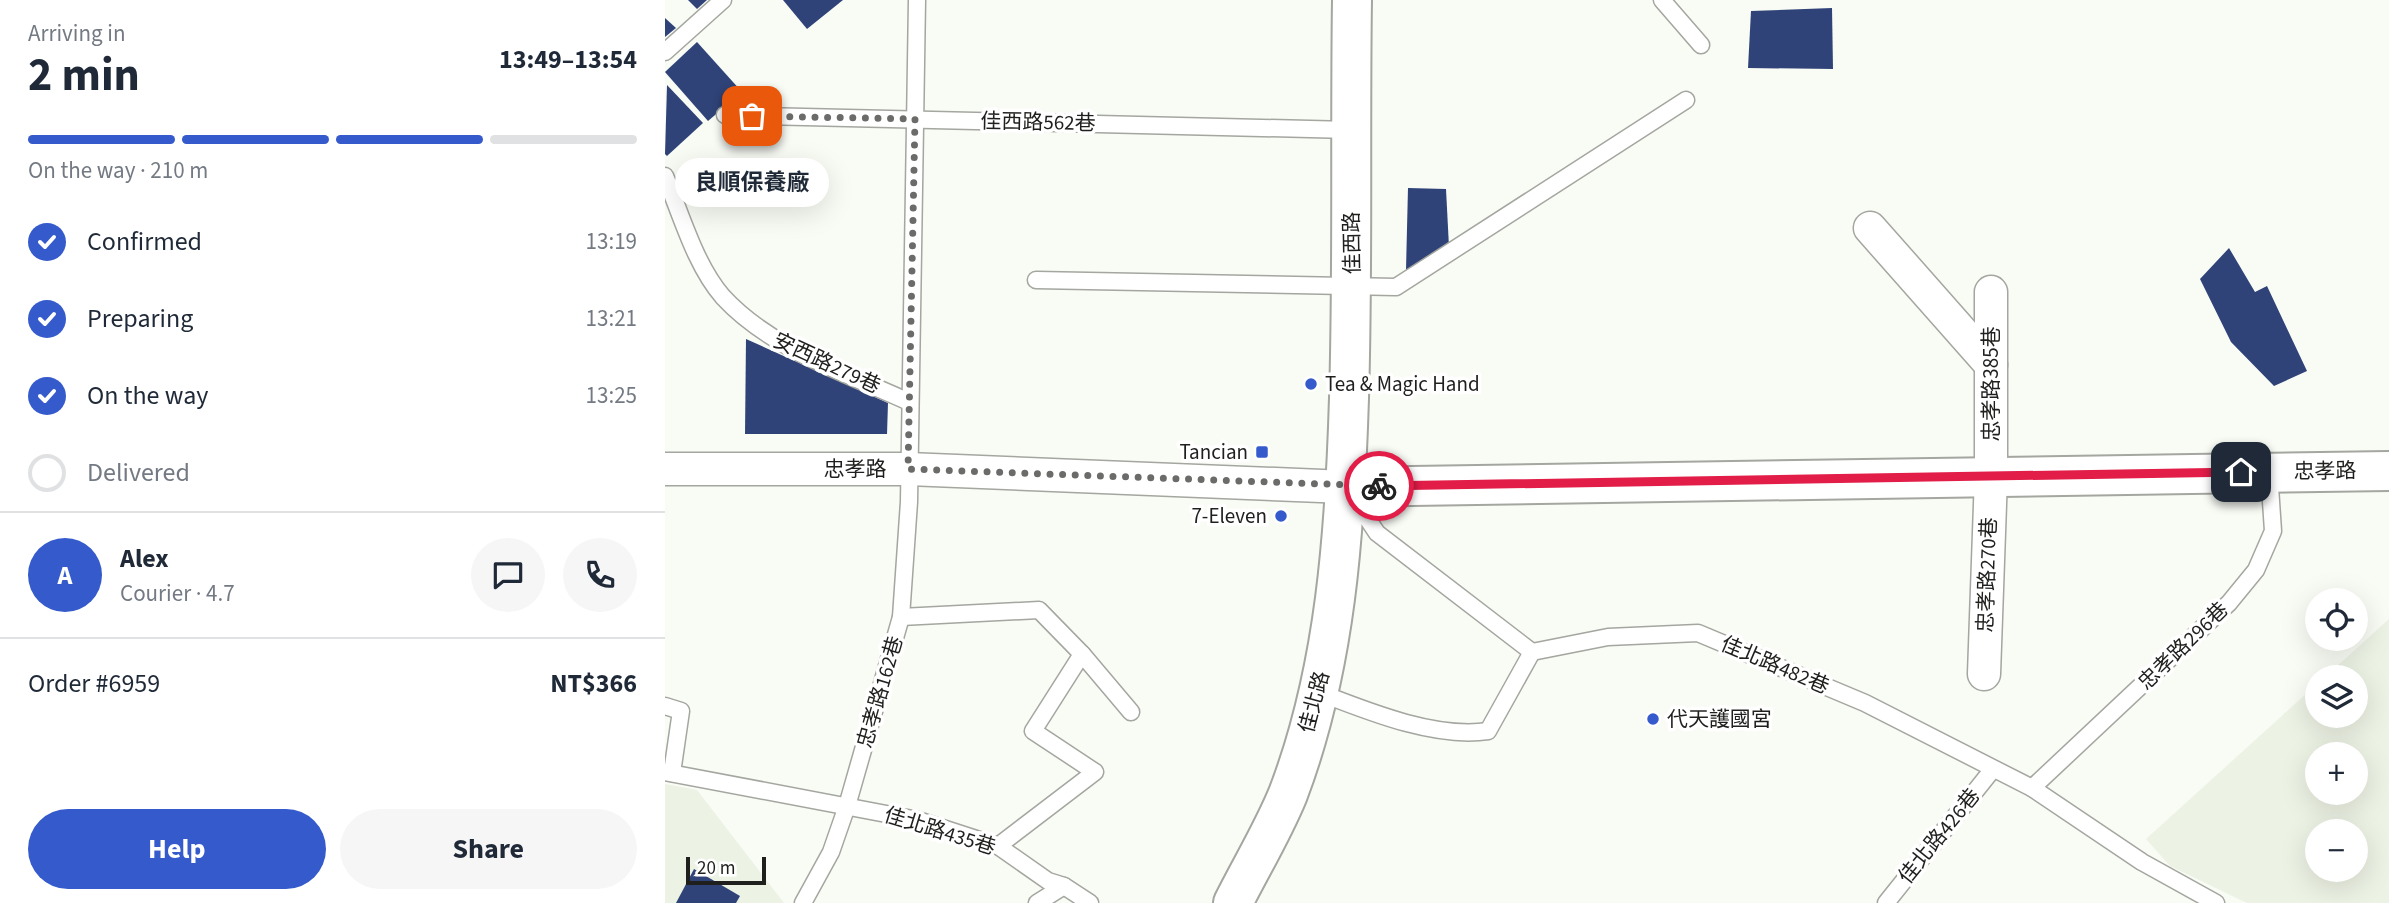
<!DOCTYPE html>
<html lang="en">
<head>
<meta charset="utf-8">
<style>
	:root { --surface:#fff; --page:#f6f6f7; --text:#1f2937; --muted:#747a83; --line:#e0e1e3; --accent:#355acb }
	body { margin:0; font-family:"Source Sans 3","Noto Sans TC",sans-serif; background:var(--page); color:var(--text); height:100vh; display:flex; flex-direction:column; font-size:26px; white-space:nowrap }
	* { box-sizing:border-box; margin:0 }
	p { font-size:23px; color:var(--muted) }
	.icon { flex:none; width:38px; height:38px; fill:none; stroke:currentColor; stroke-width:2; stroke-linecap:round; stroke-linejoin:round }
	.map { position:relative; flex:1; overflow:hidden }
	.panel { display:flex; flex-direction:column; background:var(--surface); width:665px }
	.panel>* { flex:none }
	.buttons { position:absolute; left:1640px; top:588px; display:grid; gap:14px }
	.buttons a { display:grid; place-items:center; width:63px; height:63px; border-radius:50%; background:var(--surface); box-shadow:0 7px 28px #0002; font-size:35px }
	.scale { position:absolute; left:21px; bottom:18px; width:80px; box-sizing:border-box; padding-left:7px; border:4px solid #1f1f1d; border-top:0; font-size:19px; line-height:24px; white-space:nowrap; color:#1f1f1d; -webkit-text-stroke:5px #fff; paint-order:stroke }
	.pin { position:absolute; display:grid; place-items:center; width:60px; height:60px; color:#fff; margin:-30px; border-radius:14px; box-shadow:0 4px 10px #0006 }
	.courier { position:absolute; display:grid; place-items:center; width:70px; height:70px; margin:-35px; border:5px solid #e11d48; border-radius:50%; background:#fff; color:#222; box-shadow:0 2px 9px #0007 }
	.bubble { position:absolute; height:49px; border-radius:24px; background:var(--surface); box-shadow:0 7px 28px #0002; font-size:23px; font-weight:700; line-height:49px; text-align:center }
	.headline em { font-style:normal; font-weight:700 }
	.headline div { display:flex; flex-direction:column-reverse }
	.headline { display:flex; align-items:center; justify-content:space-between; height:119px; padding:0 28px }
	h1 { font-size:46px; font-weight:700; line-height:52px }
	.bar { display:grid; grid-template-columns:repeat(4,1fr); gap:10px 7px; align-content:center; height:84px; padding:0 28px }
	.bar i { height:9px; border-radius:5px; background:var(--line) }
	.bar .current { background:var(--accent) }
	.bar p { grid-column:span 4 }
	.line { display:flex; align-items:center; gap:18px; padding:0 28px; border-top:2px solid var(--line) }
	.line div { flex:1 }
	.round { display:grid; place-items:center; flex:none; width:74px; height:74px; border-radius:37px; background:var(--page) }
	ol { padding:0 28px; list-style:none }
	li { display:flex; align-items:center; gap:21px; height:77px }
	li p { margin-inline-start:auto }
	li .icon { padding:7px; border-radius:50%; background:var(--accent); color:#fff; stroke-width:4 }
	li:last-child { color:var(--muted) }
	li i { width:38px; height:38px; border:4px solid var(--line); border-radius:50% }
	.cta { display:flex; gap:14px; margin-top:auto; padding:14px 28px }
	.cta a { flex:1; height:80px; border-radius:42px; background:var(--accent); color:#fff; font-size:28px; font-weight:700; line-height:80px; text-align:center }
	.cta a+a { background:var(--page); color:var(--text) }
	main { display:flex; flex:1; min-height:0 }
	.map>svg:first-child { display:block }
	.built { fill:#ecf2e4; fill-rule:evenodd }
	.building { fill:#2f4378 }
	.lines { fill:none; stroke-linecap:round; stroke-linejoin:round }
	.service-casing { stroke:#a4a6a0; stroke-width:19 }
	.minor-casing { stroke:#a4a6a0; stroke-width:35 }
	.tertiary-casing { stroke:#a4a6a0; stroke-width:42 }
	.service { stroke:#fff; stroke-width:16 }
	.minor { stroke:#fff; stroke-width:32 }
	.tertiary { stroke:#fff; stroke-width:38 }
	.done { stroke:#6b6c69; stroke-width:7; stroke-dasharray:0 12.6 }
	.route { stroke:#e11d48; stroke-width:9 }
	.poi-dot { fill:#355acb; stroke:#fff; stroke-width:2.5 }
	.labels { text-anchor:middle; stroke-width:7; stroke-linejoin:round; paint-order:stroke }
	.street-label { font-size:21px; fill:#1f1f1d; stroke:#fff }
	.poi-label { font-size:21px; fill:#1f1f1d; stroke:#fff; text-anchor:start }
</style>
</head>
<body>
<main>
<section class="panel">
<div class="headline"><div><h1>2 min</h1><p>Arriving in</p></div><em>13:49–13:54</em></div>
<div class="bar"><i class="current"></i><i class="current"></i><i class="current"></i><i></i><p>On the way · 210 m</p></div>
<ol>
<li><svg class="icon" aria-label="check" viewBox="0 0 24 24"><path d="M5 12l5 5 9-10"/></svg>Confirmed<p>13:19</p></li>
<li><svg class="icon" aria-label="check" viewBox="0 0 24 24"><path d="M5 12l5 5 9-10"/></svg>Preparing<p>13:21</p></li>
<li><svg class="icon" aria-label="check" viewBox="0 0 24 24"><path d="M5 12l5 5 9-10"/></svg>On the way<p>13:25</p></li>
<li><i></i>Delivered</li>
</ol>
<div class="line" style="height:126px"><b class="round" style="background:var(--accent);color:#fff">A</b><div><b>Alex</b><p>Courier · 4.7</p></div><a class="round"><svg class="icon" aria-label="chat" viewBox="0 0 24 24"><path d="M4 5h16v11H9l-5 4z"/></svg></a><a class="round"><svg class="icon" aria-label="phone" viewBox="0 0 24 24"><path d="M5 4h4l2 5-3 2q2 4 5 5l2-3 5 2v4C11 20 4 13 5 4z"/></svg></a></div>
<div class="line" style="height:91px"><div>Order #6959</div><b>NT$366</b></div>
<div class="cta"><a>Help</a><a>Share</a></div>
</section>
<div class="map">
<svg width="1724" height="903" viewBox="0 0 1724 903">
	<rect width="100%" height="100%" fill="#f9fbf5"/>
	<g class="built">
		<path d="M1724,619V903H1582L1505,866L1481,839L1652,684V716H1690V677H1660ZM1652,754H1690V793H1652ZM1652,831H1690V870H1652Z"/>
		<polygon points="0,784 32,790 119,903 0,903"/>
	</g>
	<g class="building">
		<polygon points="23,0 42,0 32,9"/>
		<polygon points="118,0 178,0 142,29"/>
		<polygon points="1167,8 1168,69 1083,68 1086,11"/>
		<polygon points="0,18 11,28 0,37"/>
		<polygon points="32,42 77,92 43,121 0,72"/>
		<polygon points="2,85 38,123 2,156 0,154"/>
		<polygon points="743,188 781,189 784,247 741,270"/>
		<polygon points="1564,248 1590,292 1602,286 1642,371 1609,386 1566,342 1535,279"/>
		<polygon points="81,339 223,403 222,434 80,434"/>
		<polygon points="29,869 75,896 71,903 11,903"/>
	</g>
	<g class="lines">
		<defs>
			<g id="service">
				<polyline points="997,0 1036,45"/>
				<polyline points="0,52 58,0"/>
				<polyline points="60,115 685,130"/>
				<path d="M0,176C16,214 30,265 58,297C106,349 181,373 244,402"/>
				<polyline points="371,280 731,287 1021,100"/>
				<polyline points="686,494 712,533 867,652 943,637 1033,633 1200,703 1367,788 1477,862 1551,903"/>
				<polyline points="236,617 374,610 417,654 466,712"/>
				<path d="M653,692C702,711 770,739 823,731L867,652"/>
				<polyline points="0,706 16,711 7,773"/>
				<polyline points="0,772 253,820 333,846 383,881 399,886 425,903"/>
				<polyline points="1367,788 1564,603 1591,570 1608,531 1604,472"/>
				<polyline points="333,846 430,772 368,731 417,654"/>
				<polyline points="138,903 166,852 182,806 236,617 244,502 252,0"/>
				<polyline points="372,903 399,886"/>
				<polyline points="1221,903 1328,769"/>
			</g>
			<g id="minor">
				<polyline points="1205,228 1326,365"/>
				<polyline points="0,469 243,469 681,487"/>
				<polyline points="1319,674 1326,476 1326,292"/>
			</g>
			<g id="tertiary">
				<polyline points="681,487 1724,471"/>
				<path d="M568,903C586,867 608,831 623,794C671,668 680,531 684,398C688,265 685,133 687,0"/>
			</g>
		</defs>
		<use href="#service" class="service-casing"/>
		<use href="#minor" class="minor-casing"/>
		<use href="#tertiary" class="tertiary-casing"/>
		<use href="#service" class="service"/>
		<use href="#minor" class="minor"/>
		<use href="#tertiary" class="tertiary"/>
	</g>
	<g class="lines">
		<polyline class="done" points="87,116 250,119 243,469 714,486"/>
		<polyline class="route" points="714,486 1576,472"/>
	</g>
	<g class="poi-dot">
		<circle cx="646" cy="384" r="7"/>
		<rect x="590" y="445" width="14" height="14" rx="3.5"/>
		<circle cx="616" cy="516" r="7"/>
		<circle cx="988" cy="719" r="7"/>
	</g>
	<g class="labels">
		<g class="street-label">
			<text transform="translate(373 122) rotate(1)" y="7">佳西路562巷</text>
			<text transform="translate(687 243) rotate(-91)" y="7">佳西路</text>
			<text transform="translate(162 363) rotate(25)" y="7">安西路279巷</text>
			<text transform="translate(1326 384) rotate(-90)" y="7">忠孝路385巷</text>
			<text x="190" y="476">忠孝路</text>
			<text transform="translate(1660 471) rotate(-1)" y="7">忠孝路</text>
			<text transform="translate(1322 575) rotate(-88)" y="7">忠孝路270巷</text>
			<text transform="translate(1518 646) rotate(-44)" y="7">忠孝路296巷</text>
			<text transform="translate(1110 665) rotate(23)" y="7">佳北路482巷</text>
			<text transform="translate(215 692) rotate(-74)" y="7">忠孝路162巷</text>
			<text transform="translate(649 702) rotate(-75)" y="7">佳北路</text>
			<text transform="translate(275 831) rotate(17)" y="7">佳北路435巷</text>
			<text transform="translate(1274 836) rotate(-51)" y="7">佳北路426巷</text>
		</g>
		<g class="poi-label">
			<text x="660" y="391">Tea &amp; Magic Hand</text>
			<text x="583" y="459" text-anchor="end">Tancian</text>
			<text x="602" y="523" text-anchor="end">7-Eleven</text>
			<text x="1002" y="726">代天護國宮</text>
		</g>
	</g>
</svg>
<div class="buttons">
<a><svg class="icon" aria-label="locate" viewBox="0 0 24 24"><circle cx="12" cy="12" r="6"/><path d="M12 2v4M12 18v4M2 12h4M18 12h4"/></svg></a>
<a><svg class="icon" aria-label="layers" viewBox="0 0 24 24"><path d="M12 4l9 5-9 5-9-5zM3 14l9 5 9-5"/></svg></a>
<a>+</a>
<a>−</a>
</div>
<div class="scale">20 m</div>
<div class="pin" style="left:87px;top:116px;background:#ea580c"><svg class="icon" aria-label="bag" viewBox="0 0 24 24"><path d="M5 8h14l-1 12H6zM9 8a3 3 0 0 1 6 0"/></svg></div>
<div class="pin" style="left:1576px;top:472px;background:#1f2937"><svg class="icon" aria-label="home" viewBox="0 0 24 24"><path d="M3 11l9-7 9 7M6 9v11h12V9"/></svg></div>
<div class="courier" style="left:714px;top:486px"><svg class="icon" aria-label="bike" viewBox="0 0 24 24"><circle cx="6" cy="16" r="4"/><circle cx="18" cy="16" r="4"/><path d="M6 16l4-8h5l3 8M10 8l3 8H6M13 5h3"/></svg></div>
<div class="bubble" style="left:10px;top:158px;width:154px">良順保養廠</div>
</div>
</main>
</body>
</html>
